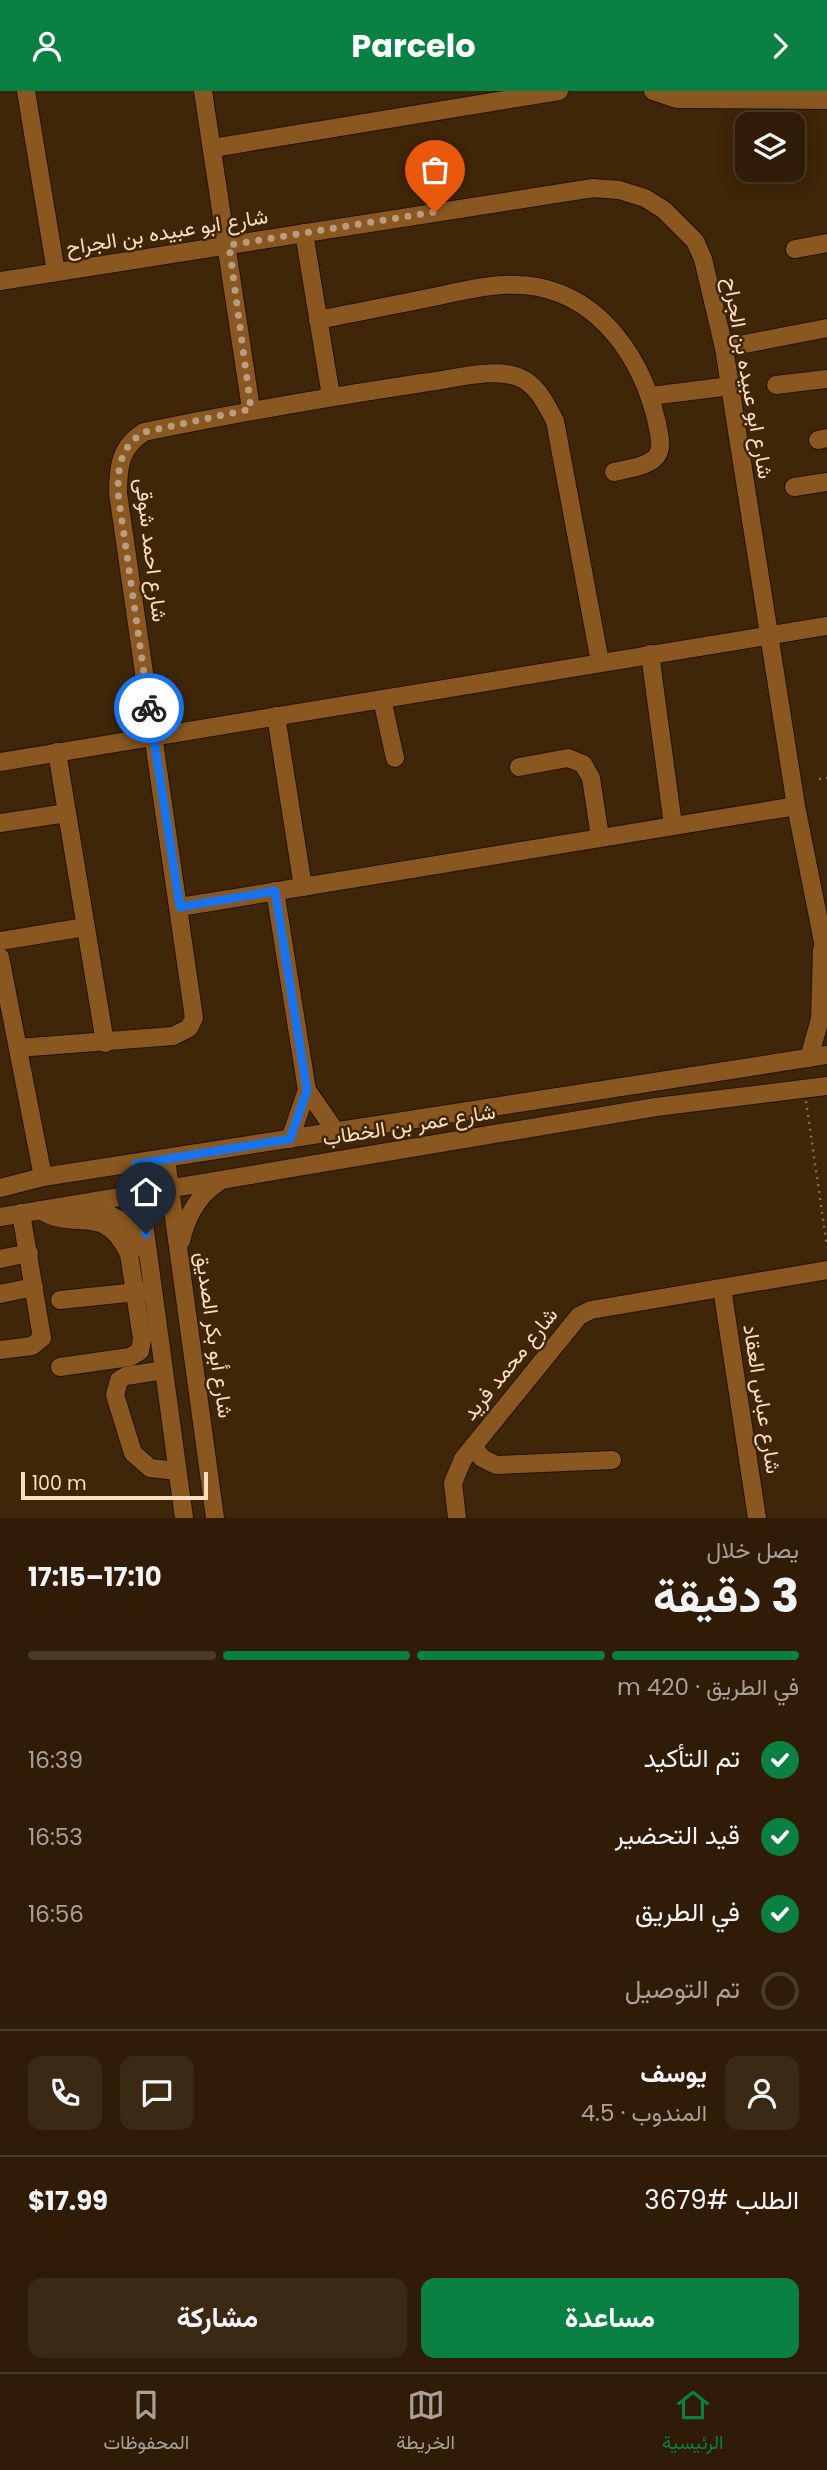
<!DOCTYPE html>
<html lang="ar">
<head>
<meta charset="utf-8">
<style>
	:root { --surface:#301c06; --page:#3c2914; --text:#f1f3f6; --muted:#a8a19b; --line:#4b3a28; --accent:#0b8043 }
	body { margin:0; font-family:Poppins,Vazirmatn,sans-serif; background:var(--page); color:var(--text); direction:rtl; height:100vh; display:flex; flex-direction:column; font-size:26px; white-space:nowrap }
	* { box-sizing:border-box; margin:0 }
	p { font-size:23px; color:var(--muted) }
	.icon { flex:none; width:38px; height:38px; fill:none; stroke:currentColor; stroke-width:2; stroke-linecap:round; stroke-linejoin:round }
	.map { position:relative; height:1427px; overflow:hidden; direction:ltr }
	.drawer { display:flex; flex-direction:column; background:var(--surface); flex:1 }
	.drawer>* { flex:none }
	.controls { position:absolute; left:735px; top:21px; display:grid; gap:14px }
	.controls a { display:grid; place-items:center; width:70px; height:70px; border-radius:14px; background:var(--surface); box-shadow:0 4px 18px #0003,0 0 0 2px var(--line); font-size:35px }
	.scale { position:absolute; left:21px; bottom:18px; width:187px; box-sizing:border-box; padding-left:7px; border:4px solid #fbddc2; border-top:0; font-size:19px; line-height:24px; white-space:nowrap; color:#fbddc2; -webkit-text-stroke:5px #402608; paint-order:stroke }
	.pin { position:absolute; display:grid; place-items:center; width:60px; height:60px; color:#fff; margin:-72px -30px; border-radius:50% 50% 50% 0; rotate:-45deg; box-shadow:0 0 7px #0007 }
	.pin .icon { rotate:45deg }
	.courier { position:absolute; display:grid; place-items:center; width:70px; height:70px; margin:-35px; border:5px solid #1a73e8; border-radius:50%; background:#fff; color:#222; box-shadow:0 2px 9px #0007 }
	.headline em { font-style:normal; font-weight:700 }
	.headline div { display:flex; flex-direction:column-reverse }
	.headline { display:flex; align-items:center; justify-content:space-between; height:119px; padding:0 28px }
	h1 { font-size:46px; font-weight:700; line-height:52px }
	.bar { display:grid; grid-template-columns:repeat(4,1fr); gap:10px 7px; align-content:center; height:84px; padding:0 28px }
	.bar i { height:9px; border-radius:5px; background:var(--line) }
	.bar .on { background:var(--accent) }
	.bar p { grid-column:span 4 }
	.line { display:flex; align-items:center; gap:18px; padding:0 28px; border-top:2px solid var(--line) }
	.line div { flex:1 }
	.round { display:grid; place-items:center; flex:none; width:74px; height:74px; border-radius:14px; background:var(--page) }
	ol { padding:0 28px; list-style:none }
	li { display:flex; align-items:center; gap:21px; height:77px }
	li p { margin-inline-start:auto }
	li .icon { padding:7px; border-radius:50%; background:var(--accent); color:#fff; stroke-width:4 }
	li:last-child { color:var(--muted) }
	li i { width:38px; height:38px; border:4px solid var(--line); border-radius:50% }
	.button { display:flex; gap:14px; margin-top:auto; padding:14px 28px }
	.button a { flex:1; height:80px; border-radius:14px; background:var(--accent); color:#fff; font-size:28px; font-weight:700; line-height:80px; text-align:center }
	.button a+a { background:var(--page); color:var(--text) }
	header { display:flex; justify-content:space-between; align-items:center; height:91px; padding:0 28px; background:var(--accent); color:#fff; font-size:32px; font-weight:700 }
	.menu { display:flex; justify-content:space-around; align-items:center; height:98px; border-top:2px solid var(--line); background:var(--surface); font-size:19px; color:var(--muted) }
	.menu a { display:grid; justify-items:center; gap:4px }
	.menu .on { color:var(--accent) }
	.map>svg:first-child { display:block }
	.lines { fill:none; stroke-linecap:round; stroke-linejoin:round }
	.minor-casing { stroke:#211102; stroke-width:20 }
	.path { stroke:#896e51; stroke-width:2.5; stroke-dasharray:2 5; stroke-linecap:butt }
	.minor { stroke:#89571f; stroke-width:18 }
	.done { stroke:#ba9d81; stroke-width:7; stroke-dasharray:0 12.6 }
	.route { stroke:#1a73e8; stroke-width:9 }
	.labels { text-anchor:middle; stroke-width:5; stroke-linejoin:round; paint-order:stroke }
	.street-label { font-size:21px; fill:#fbddc2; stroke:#402608 }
</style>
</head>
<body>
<header><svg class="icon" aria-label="forward" viewBox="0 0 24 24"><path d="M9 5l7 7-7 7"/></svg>Parcelo<svg class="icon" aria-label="person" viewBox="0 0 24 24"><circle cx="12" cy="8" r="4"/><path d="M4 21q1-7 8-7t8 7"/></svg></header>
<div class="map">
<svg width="827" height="1427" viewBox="0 0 827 1427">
	<rect width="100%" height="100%" fill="#402608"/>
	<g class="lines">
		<defs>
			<g id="minor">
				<polyline points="26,0 56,181"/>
				<polyline points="203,0 251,318"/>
				<polyline points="653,0 677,8 827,9"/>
				<polyline points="213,57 559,0"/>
				<polyline points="304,142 331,305"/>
				<polyline points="795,158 827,152"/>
				<polyline points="0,190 593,97 619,99 645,107 664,119 695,150 703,168 724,257 796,715 827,871"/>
				<path d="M318,229C357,221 395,214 433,206C468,199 503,189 538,196C604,209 643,271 657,332C659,344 664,358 655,367C646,376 626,378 614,381"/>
				<polyline points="724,257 827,237"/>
				<polyline points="776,294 827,288"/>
				<polyline points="651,305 730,295"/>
				<polyline points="818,349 827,347"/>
				<polyline points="794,396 827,391"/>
				<polyline points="650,563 673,734"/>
				<polyline points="382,608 395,667"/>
				<polyline points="276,625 303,796"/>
				<polyline points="57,661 105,952"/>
				<polyline points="0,671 827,535"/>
				<polyline points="519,676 568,667 583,673 591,687 600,746"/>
				<polyline points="0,732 67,722"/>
				<polyline points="275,800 307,999 290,1048"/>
				<polyline points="180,816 796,715"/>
				<polyline points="0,850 85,836"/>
				<polyline points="0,866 43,1086"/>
				<path d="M18,957L173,945L189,937L194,927L118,402C118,376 120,356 144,341C236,322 329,306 422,292C450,289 491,276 518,286C537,293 546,313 555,330L600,571"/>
				<polyline points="809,967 820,928 822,858"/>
				<polyline points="307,999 336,1041"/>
				<polyline points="166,1068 215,1427"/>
				<polyline points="136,1073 184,1427"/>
				<polyline points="0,1097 43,1086 827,964"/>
				<polyline points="96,1117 122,1130 145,1159"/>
				<path d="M40,1119C77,1142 104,1110 129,1163L142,1248L140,1260L130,1266L60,1276"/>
				<polyline points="0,1126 656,1016 827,995"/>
				<path d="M181,1150C187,1125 197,1105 219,1091"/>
				<polyline points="0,1168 29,1162"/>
				<polyline points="722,1197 757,1427"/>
				<polyline points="0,1203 34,1196"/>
				<polyline points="60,1209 146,1200"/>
				<polyline points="0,1259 32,1255 42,1247 21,1122"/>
				<polyline points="164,1279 126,1285 119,1289 115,1304 133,1362 150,1377 177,1380"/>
				<polyline points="473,1355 482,1367 496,1374 612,1369"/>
				<polyline points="457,1427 453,1392 463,1368 579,1225 591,1219 827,1179"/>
			</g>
		</defs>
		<use href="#minor" class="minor-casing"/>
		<g class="path">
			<polyline points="819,688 827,687"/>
			<polyline points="806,1010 827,1156"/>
		</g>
		<use href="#minor" class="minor"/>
	</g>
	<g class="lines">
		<path class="done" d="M149,617L118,402C118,376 120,356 144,341L251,318L229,154L435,121"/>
		<polyline class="route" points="146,1143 136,1073 290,1048 307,999 275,800 180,816 149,617"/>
	</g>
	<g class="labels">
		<g class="street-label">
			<text transform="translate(167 141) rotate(-9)" y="7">شارع ابو عبيده بن الجراح</text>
			<text transform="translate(748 287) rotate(80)" y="7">شارع ابو عبيده بن الجراح</text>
			<text transform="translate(151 459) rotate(83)" y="7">شارع احمد شوقى</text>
			<text transform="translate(409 1034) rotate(-9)" y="7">شارع عمر بن الخطاب</text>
			<text transform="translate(214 1244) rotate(82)" y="7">شارع أبو بكر الصديق</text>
			<text transform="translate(510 1273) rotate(-51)" y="7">شارع محمد فريد</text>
			<text transform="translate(762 1308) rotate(81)" y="7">شارع عباس العقاد</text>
		</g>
	</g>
</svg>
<div class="controls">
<a><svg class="icon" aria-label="layers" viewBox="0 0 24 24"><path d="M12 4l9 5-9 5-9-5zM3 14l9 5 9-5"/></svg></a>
</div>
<div class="scale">100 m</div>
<div class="pin" style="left:435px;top:121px;background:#ea580c"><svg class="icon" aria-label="bag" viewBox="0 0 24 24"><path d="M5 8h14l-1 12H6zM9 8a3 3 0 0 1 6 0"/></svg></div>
<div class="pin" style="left:146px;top:1143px;background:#1f2937"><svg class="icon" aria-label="home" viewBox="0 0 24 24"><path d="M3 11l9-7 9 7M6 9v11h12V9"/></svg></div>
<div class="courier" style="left:149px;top:617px"><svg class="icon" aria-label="bike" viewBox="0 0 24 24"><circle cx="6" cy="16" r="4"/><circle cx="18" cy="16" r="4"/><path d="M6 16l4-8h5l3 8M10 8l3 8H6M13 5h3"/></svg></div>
</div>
<section class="drawer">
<div class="headline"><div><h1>3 دقيقة</h1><p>يصل خلال</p></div><em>17:10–17:15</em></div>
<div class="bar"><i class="on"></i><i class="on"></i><i class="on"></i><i></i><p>في الطريق · 420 m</p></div>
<ol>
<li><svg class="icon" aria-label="check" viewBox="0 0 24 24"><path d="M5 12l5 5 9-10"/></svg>تم التأكيد<p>16:39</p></li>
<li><svg class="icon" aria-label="check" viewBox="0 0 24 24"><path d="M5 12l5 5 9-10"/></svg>قيد التحضير<p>16:53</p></li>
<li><svg class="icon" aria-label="check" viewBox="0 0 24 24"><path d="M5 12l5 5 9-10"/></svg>في الطريق<p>16:56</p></li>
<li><i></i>تم التوصيل</li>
</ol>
<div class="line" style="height:126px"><a class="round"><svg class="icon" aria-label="person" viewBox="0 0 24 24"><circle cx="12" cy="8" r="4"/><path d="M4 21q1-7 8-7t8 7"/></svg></a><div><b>يوسف</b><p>المندوب · 4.5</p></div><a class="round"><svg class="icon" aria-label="chat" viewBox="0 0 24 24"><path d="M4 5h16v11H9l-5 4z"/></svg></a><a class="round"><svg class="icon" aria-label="phone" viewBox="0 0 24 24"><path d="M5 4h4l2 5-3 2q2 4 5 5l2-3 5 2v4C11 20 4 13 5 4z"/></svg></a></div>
<div class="line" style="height:91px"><div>الطلب #3679</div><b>$17.99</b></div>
<div class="button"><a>مساعدة</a><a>مشاركة</a></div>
</section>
<nav class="menu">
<a class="on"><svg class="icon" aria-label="home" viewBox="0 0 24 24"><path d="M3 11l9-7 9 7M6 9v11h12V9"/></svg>الرئيسية</a>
<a><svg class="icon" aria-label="map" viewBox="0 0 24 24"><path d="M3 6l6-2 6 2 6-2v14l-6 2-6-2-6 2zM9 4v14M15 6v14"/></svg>الخريطة</a>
<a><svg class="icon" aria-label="saved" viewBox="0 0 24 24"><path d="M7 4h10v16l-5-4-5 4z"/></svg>المحفوظات</a>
</nav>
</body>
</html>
